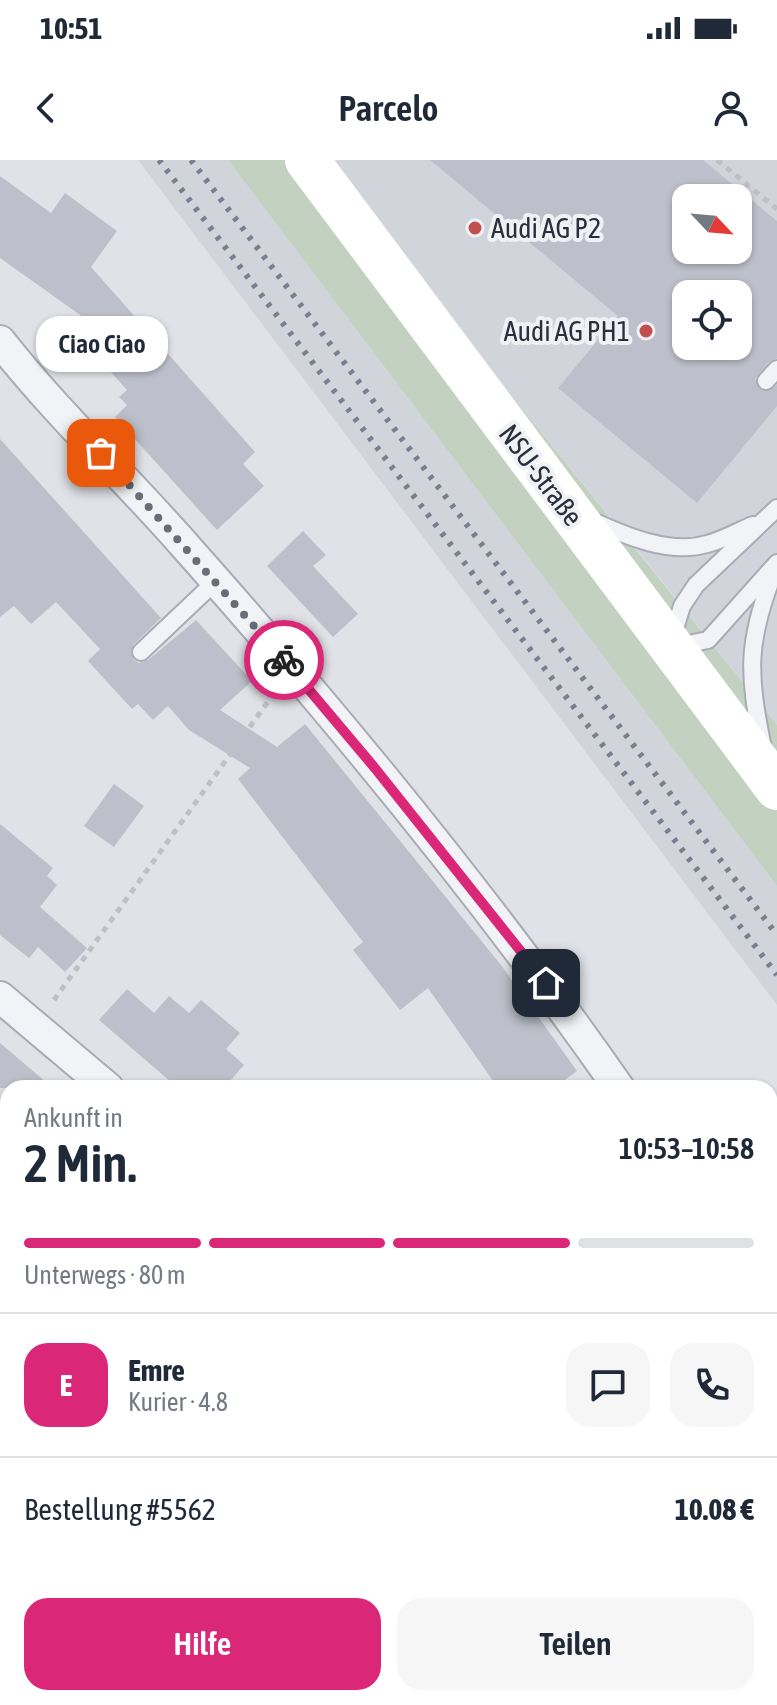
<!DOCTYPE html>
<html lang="de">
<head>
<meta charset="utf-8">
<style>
	:root { --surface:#fff; --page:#f6f6f7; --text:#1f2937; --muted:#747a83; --line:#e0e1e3; --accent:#db2777 }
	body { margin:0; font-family:"Asap Condensed",sans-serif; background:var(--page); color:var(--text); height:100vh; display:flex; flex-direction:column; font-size:30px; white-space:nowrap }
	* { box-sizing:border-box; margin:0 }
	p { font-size:26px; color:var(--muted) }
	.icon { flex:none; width:44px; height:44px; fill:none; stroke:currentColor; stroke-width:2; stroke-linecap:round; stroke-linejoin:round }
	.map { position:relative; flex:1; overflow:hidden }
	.details { position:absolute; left:0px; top:920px; width:778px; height:626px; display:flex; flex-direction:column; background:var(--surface); border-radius:24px 24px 0 0; box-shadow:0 2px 6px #0004 }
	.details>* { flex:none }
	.needle { width:52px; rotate:116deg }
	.buttons { position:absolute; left:672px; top:24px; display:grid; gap:16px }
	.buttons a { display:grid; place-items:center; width:80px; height:80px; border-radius:16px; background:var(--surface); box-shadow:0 2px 6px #0004; font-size:40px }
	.pin { position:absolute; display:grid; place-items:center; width:68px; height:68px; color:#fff; margin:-34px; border-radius:16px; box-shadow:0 4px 12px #0006 }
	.courier { position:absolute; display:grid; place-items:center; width:80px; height:80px; margin:-40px; border:6px solid #db2777; border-radius:50%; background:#fff; color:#222; box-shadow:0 2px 10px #0007 }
	.bubble { position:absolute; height:56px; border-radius:24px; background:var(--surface); box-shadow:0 2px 6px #0004; font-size:26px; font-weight:600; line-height:56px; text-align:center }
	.headline em { font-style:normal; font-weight:600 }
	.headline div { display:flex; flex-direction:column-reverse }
	.headline { display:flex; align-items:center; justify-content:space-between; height:136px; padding:0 24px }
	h1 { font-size:52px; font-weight:600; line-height:60px }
	.bar { display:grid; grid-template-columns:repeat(4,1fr); gap:12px 8px; align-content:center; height:96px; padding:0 24px }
	.bar i { height:10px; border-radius:6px; background:var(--line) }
	.bar .selected { background:var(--accent) }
	.bar p { grid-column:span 4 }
	.line { display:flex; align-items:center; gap:20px; padding:0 24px; border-top:2px solid var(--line) }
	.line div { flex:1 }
	.round { display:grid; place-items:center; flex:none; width:84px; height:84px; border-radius:24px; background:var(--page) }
	.button { display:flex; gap:16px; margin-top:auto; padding:16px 24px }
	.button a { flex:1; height:92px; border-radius:24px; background:var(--accent); color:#fff; font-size:32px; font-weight:600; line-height:92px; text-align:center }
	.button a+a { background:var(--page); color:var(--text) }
	.status { display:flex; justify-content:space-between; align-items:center; height:56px; padding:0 40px; background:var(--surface); direction:ltr }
	.status svg { height:22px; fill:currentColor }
	header { display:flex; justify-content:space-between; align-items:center; height:104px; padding:0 24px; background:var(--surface); font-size:36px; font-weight:600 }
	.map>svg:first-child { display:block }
	.built { fill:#d2d4dc; fill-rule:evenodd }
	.green { fill:#c3d1c1 }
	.building { fill:#bdc0ca; fill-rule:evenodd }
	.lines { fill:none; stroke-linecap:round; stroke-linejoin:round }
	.service-casing { stroke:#a9acb4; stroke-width:20 }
	.minor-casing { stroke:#a9acb4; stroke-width:34 }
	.path { stroke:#bec0c6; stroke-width:5; stroke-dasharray:6 6; stroke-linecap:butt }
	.service { stroke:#f2f3f6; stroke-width:16 }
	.minor { stroke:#f2f3f6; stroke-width:30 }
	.secondary { stroke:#fff; stroke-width:44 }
	.rail { stroke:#7a7f90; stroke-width:6; stroke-dasharray:4 8; stroke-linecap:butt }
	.done { stroke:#6a6d78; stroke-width:8; stroke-dasharray:0 14.4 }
	.route { stroke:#db2777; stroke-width:10 }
	.poi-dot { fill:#c34e4f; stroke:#eff1f5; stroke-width:3 }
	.labels { text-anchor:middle; stroke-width:8; stroke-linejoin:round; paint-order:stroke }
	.poi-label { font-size:28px; fill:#2a2e3d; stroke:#eff1f5; text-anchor:start }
	.street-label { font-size:28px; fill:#2a2e3d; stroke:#eff1f5 }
</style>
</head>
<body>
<div class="status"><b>10:51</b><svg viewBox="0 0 49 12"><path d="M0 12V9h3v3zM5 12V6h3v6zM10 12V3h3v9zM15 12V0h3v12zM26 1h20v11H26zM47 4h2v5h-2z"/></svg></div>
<header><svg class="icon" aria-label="back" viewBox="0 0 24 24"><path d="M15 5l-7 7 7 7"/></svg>Parcelo<svg class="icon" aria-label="person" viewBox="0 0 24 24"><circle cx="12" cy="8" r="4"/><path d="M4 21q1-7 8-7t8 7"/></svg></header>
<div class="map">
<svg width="777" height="1545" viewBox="0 0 777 1545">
	<rect width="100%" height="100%" fill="#e0e2e7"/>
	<g class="built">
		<polygon points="138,0 228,0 777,726 777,845"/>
		<path d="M322,0H777V565L682,446ZM686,38H738V90H686ZM686,134H738V186H686Z"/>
	</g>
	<polygon class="green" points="228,0 322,0 777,565 777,726"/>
	<g class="building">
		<path d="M430,0H703L777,61V198L769,202L755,219L763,231L777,225V246L697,343L558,228L618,156ZM686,38H738V90H686ZM686,134H738V186H686Z"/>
		<polygon points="0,16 51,53 65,33 117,71 91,107 255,292 243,304 264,326 217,370 115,257 127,245 119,237 127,230 71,168 83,157 0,98"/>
		<polygon points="0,279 161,458 133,485 133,499 139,503 148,500 196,460 252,521 220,550 277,587 305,564 501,805 577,911 554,928 498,928 428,828 400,850 353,790 363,782 238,619 250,608 189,570 168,546 153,560 138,544 132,549 88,501 100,489 56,442 31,464 14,446 0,457"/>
		<polygon points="303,371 326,395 313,406 358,454 333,477 267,406"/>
		<polygon points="114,624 144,646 114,687 84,666"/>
		<polygon points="0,664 53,708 47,716 57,725 40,747 87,788 65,812 38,787 29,798 0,775"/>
		<polygon points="127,829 154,853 169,836 189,853 201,840 240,873 226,889 244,905 224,928 178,928 99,860"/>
		<polygon points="0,883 53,928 0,928"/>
	</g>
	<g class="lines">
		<defs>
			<g id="service">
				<polyline points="766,221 777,209"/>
				<polyline points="777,348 696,425 682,446 669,488 708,480 777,403"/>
				<path d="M593,361C626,376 670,395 707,384C723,380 738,371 753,365"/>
				<polyline points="141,492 216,421"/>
				<path d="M763,588C748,514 746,483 774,412"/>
				<polyline points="0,1046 8,1037"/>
			</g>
			<g id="minor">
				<path d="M0,181C57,254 126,318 187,388C340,560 487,739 619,928"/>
				<polyline points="0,837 108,928"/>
				<polyline points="770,1162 777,1173"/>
				<polyline points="0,1416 8,1421"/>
				<polyline points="175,1538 185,1545"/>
				<polyline points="541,1538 542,1545"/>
			</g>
		</defs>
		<use href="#service" class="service-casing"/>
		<use href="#minor" class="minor-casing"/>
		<g class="path">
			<polyline points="717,0 777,49"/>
			<polyline points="54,840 272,536"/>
			<polyline points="0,1126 8,1132"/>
			<polyline points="770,1264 777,1260"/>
		</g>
		<use href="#service" class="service"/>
		<use href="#minor" class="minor"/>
		<polyline class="secondary" points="307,0 777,628"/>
		<g class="rail">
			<polyline points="159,0 777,815"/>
			<polyline points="191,0 777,775"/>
		</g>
	</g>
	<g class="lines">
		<polyline class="done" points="101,293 284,500"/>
		<polyline class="route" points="284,500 374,607 546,823"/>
	</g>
	<g class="poi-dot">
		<circle cx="475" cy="68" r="8"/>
		<circle cx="646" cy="171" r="8"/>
	</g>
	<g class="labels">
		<g class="poi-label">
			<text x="491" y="78">Audi AG P2</text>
			<text x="630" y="181" text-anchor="end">Audi AG PH1</text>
		</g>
		<g class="street-label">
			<text transform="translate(541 315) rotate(53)" y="10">NSU-Straße</text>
		</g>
	</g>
</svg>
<div class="buttons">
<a><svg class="needle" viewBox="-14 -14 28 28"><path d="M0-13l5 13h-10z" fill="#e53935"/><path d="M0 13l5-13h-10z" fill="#747a83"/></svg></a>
<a><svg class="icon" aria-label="locate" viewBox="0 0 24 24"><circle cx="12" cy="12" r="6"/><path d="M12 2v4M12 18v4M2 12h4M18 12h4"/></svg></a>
</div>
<div class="pin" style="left:101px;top:293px;background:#ea580c"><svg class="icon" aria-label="bag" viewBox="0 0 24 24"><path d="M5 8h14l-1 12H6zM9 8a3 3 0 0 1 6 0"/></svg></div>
<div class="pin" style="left:546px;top:823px;background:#1f2937"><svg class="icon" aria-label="home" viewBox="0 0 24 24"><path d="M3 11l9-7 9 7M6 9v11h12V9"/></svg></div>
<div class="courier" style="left:284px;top:500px"><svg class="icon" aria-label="bike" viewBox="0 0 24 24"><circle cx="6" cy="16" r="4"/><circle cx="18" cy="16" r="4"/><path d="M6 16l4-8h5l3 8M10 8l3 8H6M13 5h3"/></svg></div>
<div class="bubble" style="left:36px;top:156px;width:132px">Ciao Ciao</div>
<section class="details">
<div class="headline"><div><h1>2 Min.</h1><p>Ankunft in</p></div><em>10:53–10:58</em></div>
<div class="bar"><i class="selected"></i><i class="selected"></i><i class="selected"></i><i></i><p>Unterwegs · 80 m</p></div>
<div class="line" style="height:144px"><b class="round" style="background:var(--accent);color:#fff">E</b><div><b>Emre</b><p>Kurier · 4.8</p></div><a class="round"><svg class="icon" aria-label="chat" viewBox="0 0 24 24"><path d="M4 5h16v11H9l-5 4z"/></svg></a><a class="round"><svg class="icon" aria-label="phone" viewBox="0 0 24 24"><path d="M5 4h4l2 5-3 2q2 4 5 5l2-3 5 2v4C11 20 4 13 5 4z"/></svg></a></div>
<div class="line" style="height:104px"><div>Bestellung #5562</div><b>10.08 €</b></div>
<div class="button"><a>Hilfe</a><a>Teilen</a></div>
</section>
</div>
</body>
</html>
